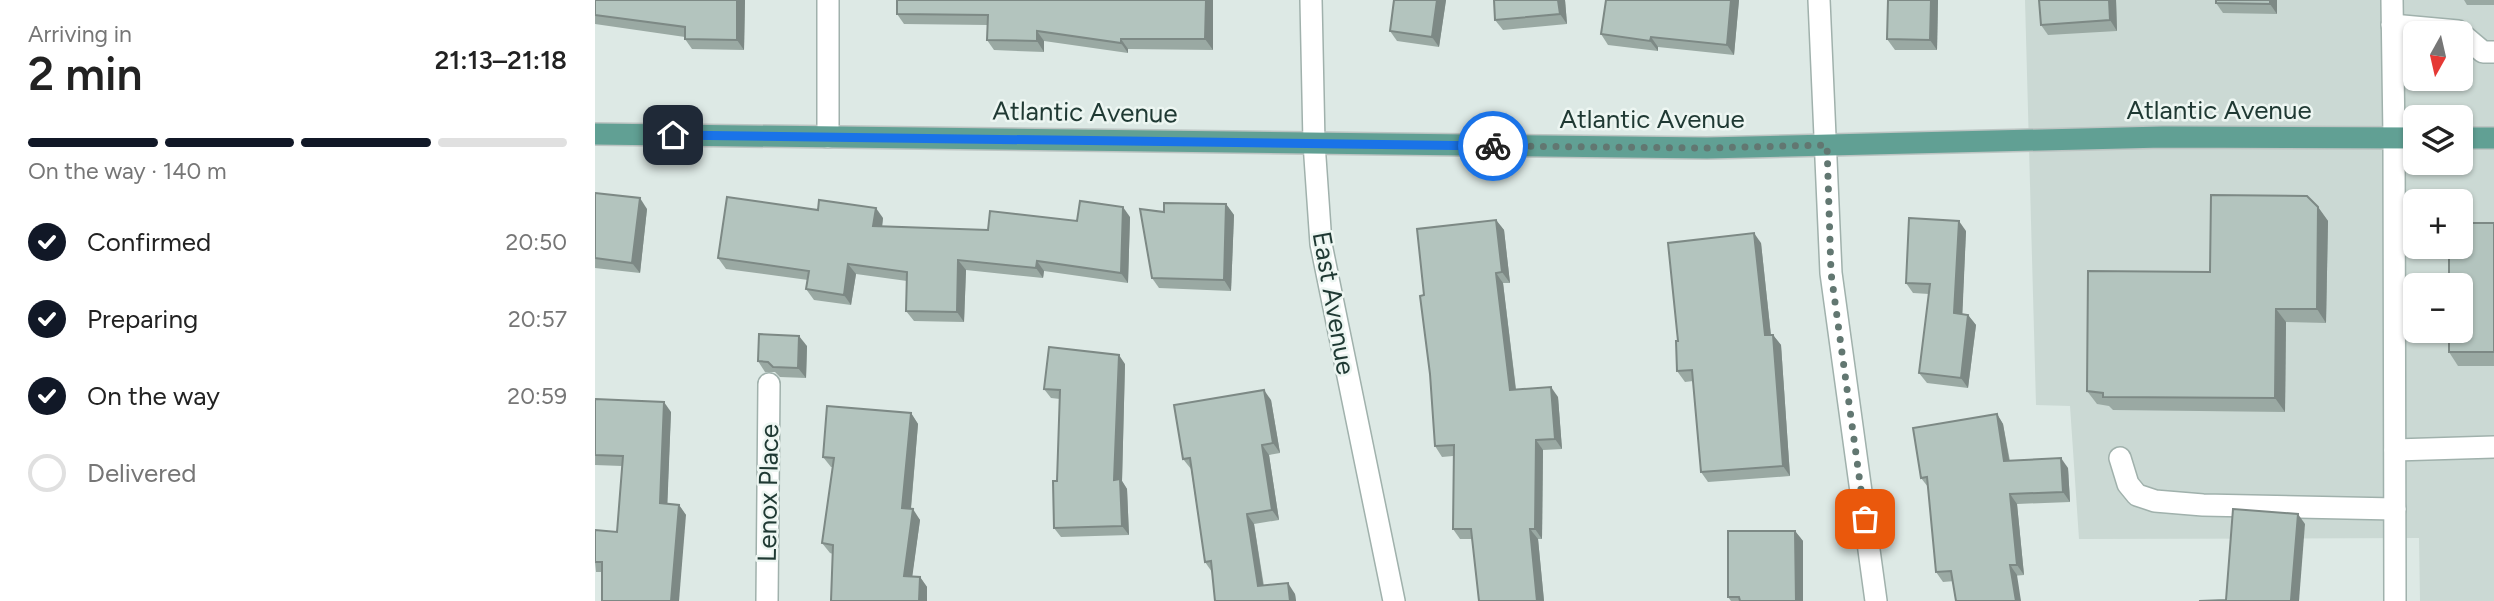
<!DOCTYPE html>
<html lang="en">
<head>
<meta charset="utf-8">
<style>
	:root { --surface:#fff; --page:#f6f6f6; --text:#222; --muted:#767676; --line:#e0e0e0; --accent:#111827 }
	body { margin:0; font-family:Figtree,sans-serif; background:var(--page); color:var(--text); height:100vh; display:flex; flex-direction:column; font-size:26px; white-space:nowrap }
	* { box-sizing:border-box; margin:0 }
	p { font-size:23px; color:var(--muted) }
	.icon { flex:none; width:38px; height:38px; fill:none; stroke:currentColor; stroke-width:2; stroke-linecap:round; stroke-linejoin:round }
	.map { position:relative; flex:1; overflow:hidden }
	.panel { display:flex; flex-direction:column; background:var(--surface); width:595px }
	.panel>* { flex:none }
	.needle { width:46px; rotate:188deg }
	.fabs { position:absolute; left:1808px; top:21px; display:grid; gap:14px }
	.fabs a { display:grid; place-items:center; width:70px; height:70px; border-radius:10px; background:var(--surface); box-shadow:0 2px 5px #0004; font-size:35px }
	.pin { position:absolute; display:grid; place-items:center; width:60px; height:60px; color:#fff; margin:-30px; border-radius:14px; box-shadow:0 4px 10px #0006 }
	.courier { position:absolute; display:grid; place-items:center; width:70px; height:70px; margin:-35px; border:5px solid #1a73e8; border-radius:50%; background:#fff; color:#222; box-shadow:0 2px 9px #0007 }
	.headline em { font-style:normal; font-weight:600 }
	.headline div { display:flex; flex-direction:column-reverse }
	.headline { display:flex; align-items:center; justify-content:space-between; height:119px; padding:0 28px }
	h1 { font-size:46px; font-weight:600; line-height:52px }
	.bar { display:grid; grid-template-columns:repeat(4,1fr); gap:10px 7px; align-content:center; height:84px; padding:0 28px }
	.bar i { height:9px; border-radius:5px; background:var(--line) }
	.bar .selected { background:var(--accent) }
	.bar p { grid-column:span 4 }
	ol { padding:0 28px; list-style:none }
	li { display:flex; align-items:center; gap:21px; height:77px }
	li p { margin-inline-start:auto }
	li .icon { padding:7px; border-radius:50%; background:var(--accent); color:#fff; stroke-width:4 }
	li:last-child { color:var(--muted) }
	li i { width:38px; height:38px; border:4px solid var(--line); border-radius:50% }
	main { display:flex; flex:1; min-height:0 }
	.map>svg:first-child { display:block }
	.built { fill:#cbd9d4; fill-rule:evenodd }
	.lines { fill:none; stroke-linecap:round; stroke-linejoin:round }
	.minor-casing { stroke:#a0b1ac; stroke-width:24 }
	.major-casing { stroke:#bcc4c2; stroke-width:24 }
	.minor { stroke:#fff; stroke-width:21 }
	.major { stroke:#61a094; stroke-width:21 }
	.wall { fill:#9aa9a3 }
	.shaded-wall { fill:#7d8985 }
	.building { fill:#b3c4be; stroke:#7d8985; stroke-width:2 }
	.done { stroke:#627771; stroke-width:7; stroke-dasharray:0 12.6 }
	.route { stroke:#1a73e8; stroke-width:9 }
	.labels { text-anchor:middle; stroke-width:5; stroke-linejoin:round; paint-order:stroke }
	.street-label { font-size:26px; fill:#1f3933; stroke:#edf6f2 }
</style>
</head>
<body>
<main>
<section class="panel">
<div class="headline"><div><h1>2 min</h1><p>Arriving in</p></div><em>21:13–21:18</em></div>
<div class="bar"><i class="selected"></i><i class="selected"></i><i class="selected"></i><i></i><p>On the way · 140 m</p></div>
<ol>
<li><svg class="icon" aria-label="check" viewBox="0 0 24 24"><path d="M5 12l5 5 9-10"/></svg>Confirmed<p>20:50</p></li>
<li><svg class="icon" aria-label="check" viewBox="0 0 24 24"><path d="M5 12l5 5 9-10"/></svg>Preparing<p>20:57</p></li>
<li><svg class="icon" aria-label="check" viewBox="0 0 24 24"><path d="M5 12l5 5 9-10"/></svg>On the way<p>20:59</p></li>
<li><i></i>Delivered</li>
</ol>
</section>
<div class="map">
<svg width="1899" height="601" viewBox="0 0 1899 601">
	<rect width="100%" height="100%" fill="#dde9e5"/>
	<path class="built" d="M1430,0H1899V601H1825L1824,538L1484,539L1475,406L1441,405ZM1820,33H1866V79H1820ZM1820,117H1866V163H1820ZM1820,201H1866V247H1820ZM1820,285H1866V331H1820Z"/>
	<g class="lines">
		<defs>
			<g id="minor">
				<polyline points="716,0 719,143 726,244 799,601"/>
				<polyline points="1224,0 1236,273 1281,601"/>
				<polyline points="1797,0 1799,137 1800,601"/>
				<polyline points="1797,25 1863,31 1888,52 1899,52"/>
				<polyline points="233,137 233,0"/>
				<polyline points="1800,450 1899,447"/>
				<polyline points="1525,458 1533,484 1542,495 1560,501 1608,505 1800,509"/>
				<polyline points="172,601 174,384"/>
			</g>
			<g id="major">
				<polyline points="0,134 1112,148 1568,137 1820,138"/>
				<polyline points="1866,138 1899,138"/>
			</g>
		</defs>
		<use href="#minor" class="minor-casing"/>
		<use href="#major" class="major-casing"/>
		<use href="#minor" class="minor"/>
		<use href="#major" class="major"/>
	</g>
	<g class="wall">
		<polygon points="0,0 150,0 149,50 97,49 90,39 90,37 0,24"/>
		<polygon points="302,0 618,0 618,50 533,49 533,53 449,41 449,52 399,50 392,40 393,25 309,24 302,14"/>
		<polygon points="799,0 851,0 844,47 802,41 795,31"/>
		<polygon points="970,0 972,24 908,30 900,20"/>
		<polygon points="1144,0 1139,55 1063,47 1063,51 1013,45 1006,34"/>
		<polygon points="1293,0 1343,0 1342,50 1300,50 1292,39"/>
		<polygon points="1521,0 1522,31 1453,35 1446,25"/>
		<polygon points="1621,0 1682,0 1682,14 1628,13 1621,3"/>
		<polygon points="1869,0 1899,0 1899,5 1872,5"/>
		<polygon points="0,193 52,209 45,273 0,268"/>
		<polygon points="631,204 639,215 636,291 564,288 557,278 569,212"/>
		<polygon points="1723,207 1733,221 1731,323 1691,322 1690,412 1518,410 1514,406 1502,404 1492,391"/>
		<polygon points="223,210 288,218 287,226 393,230 482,221 535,217 533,283 449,271 448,278 371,270 369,322 319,321 311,311 312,281 261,274 256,305 219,300 211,289 213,280 131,269 123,258"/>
		<polygon points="901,220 909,230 915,283 908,283 921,389 963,397 967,449 948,450 947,539 943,539 949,601 884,601 877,539 865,539 858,529 858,456 847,457 840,446 829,295"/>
		<polygon points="1899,223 1899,366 1863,366 1854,352"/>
		<polygon points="1371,231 1367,314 1373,315 1381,325 1373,388 1332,383 1324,373 1334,294 1318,293 1311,283"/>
		<polygon points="1166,243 1176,335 1178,335 1186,345 1195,476 1113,482 1106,472 1098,381 1090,382 1082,371"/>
		<polygon points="212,346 211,378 185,377 180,372 170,372 163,361"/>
		<polygon points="530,364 527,481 532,489 534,535 466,537 459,528 462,481 465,399 456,398 449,389"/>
		<polygon points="0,399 76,412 72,504 84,505 91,515 7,572 1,572 0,562 22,532 27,466 0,465"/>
		<polygon points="676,400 685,453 674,455 684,520 659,524 669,586 700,594 701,601 620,601 617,572 610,562 596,469 588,459"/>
		<polygon points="316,413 323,424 316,509 325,520 317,576 325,577 332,587 332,601 236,601 238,554 235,553 227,543 238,467 236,467 228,457"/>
		<polygon points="1402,414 1408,424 1415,461 1473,468 1475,502 1422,504 1429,575 1348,582 1341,572 1333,487 1326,478"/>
		<polygon points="1200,531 1208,541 1208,601 1136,601 1133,597"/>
	</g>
	<g class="shaded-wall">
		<polygon points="142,0 150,0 149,50 142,40"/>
		<polygon points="611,0 618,0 618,50 610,39"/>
		<polygon points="842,0 851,0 844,47 837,37"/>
		<polygon points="963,0 970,0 972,24 965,14"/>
		<polygon points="1136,0 1144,0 1139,55 1132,45"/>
		<polygon points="1336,0 1343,0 1342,50 1335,40"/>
		<polygon points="1514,0 1521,0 1522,31 1515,20"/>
		<polygon points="1675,0 1682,0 1682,14 1675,4"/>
		<polygon points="442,31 449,41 449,52 442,41"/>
		<polygon points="1056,37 1063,47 1063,51 1055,41"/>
		<polygon points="526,39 533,49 533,53 526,43"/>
		<polygon points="45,198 52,209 45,273 37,263"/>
		<polygon points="631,204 639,215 636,291 629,280"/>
		<polygon points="528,207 535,217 533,283 526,273"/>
		<polygon points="1723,207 1733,221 1731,323 1722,309"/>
		<polygon points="281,208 288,218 286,236 278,226"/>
		<polygon points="901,220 909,230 915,283 907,272"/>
		<polygon points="1364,221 1371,231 1367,323 1359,313"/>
		<polygon points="1159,233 1166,243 1177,346 1170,335"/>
		<polygon points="363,260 371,270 369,322 362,312"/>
		<polygon points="442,261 449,271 448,278 441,268"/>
		<polygon points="253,264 261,274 256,305 249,295"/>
		<polygon points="901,273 908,283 922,400 915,390"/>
		<polygon points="1681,309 1691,322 1690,412 1680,398"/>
		<polygon points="1373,315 1381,325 1373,388 1366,378"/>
		<polygon points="1178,335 1186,345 1195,476 1188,466"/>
		<polygon points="204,336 212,346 211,378 203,368"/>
		<polygon points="524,355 530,364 527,481 532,489 534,535 527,526 519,480"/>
		<polygon points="956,387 963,397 967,449 960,439"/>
		<polygon points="669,390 676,400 685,453 678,443"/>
		<polygon points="69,402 76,412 72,514 65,503"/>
		<polygon points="316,413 323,424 315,518 307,508"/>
		<polygon points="1402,414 1408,424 1416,471 1409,461"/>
		<polygon points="941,440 948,450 947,539 940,529"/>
		<polygon points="667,445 674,455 684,520 677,510"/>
		<polygon points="1466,458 1473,468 1475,502 1468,492"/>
		<polygon points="1415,494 1422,504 1429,575 1422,565"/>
		<polygon points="84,505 91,515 84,601 76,601"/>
		<polygon points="318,509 325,520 316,586 309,576"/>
		<polygon points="652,514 659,524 670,597 663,586"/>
		<polygon points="1703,514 1710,524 1704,601 1697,601 1696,600"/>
		<polygon points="935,529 943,539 949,601 942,601"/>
		<polygon points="1200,531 1208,541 1208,601 1201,601"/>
		<polygon points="1415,565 1422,575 1426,601 1421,601"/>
		<polygon points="325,577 332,587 332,601 324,601"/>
		<polygon points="693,583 700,594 701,601 695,601"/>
	</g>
	<g class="building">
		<polygon points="0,0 142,0 142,40 90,39 90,27 0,15"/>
		<polygon points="302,0 611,0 610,39 526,39 526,43 442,31 442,41 392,40 393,15 302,14"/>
		<polygon points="799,0 842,0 837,37 795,31"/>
		<polygon points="899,0 963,0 965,14 900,20"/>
		<polygon points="1011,0 1136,0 1132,45 1056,37 1055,41 1006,34"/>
		<polygon points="1293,0 1336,0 1335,40 1292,39"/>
		<polygon points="1444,0 1514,0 1515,20 1446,25"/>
		<polygon points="1621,0 1675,0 1675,4 1621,3"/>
		<polygon points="0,193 45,198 37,263 0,258"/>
		<polygon points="1616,195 1712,196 1723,207 1722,309 1681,309 1680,398 1508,397 1508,393 1492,391 1493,271 1615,272"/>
		<polygon points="132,197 223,210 224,200 281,208 278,226 393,230 395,211 482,221 485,201 528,207 526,273 442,261 441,268 363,260 362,312 311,311 312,272 253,264 249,295 211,289 214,271 123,258"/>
		<polygon points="569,203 631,204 629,280 557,278 545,209 569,212"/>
		<polygon points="1314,218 1364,221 1359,313 1373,315 1366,378 1324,373 1335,284 1311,283"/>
		<polygon points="901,220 907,272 901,273 915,390 956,387 960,439 941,440 940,529 935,529 942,601 884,601 876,529 858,529 859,445 840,446 835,374 825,296 829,295 822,229"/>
		<polygon points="1866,223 1899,223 1899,352 1854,352 1854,331 1866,331 1866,285 1854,285 1854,247 1866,247"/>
		<polygon points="1159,233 1170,335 1178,335 1188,466 1106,472 1097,370 1082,371 1081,341 1083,341 1073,243"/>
		<polygon points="164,334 204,336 203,368 178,367 173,362 163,361"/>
		<polygon points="454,347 524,355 519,480 525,479 527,526 459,528 458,481 462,481 465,390 449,389"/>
		<polygon points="669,390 678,443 667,445 677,510 652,514 663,586 693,583 695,601 620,601 616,561 610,562 595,458 588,459 579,405"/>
		<polygon points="0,399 69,402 65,503 84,505 76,601 7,601 7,562 0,562 0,530 22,532 28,456 0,455"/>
		<polygon points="232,406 316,413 307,508 318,509 309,576 325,577 324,601 236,601 238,545 227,543 239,458 228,457"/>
		<polygon points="1402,414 1409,461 1466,458 1468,492 1415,494 1422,565 1415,565 1421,601 1361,601 1356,571 1341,572 1332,477 1326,478 1318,428"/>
		<polygon points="1638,509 1703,514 1696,600 1701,600 1701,601 1604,601 1631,600"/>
		<polygon points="1133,531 1200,531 1201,601 1145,601 1144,597 1133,597"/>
	</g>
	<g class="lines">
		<polyline class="done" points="898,146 1112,148 1232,145 1236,273 1270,519"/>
		<polyline class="route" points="78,135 898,146"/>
	</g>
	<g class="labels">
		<g class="street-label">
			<text x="1624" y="119">Atlantic Avenue</text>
			<text transform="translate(490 112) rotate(1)" y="9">Atlantic Avenue</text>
			<text x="1057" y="128">Atlantic Avenue</text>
			<text transform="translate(739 303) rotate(80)" y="9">East Avenue</text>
			<text transform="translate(173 493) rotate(-89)" y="9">Lenox Place</text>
		</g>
	</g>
</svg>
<div class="fabs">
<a><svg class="needle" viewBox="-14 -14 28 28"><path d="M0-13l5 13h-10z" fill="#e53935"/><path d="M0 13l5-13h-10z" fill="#767676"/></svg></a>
<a><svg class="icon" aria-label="layers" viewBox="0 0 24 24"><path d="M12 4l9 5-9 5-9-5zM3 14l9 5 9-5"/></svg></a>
<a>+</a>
<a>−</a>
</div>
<div class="pin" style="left:1270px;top:519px;background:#ea580c"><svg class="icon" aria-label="bag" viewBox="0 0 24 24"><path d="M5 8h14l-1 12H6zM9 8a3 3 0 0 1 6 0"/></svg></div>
<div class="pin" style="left:78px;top:135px;background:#1f2937"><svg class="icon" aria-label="home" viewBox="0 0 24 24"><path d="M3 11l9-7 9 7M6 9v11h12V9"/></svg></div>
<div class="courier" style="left:898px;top:146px"><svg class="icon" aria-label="bike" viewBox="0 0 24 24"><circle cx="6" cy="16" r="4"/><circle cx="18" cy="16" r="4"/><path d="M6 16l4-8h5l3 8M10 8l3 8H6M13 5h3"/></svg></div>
</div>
</main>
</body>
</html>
